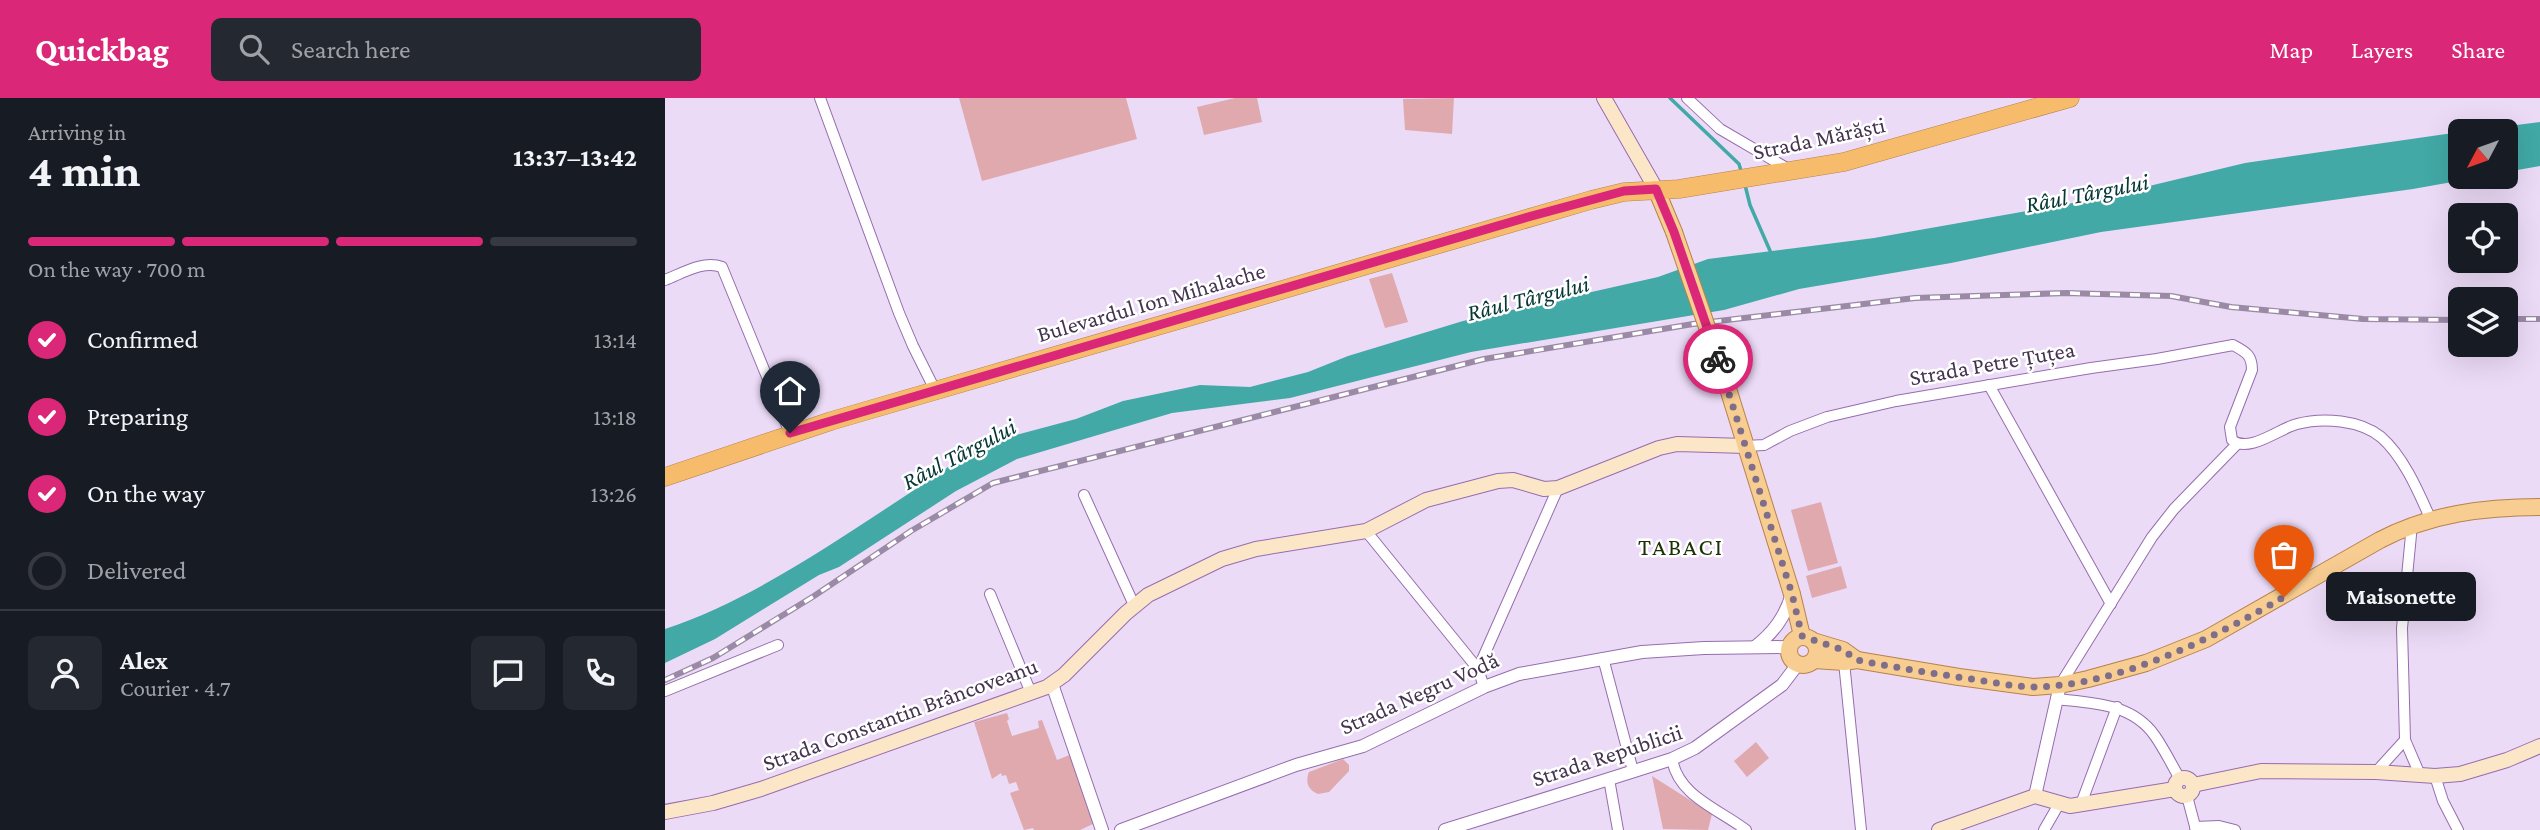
<!DOCTYPE html>
<html lang="en">
<head>
<meta charset="utf-8">
<style>
	:root { --surface:#171b24; --page:#242831; --text:#f1f3f6; --muted:#9ea1a6; --line:#363941; --accent:#db2777 }
	body { margin:0; font-family:"Crimson Pro",serif; background:var(--page); color:var(--text); height:100vh; display:flex; flex-direction:column; font-size:26px; white-space:nowrap }
	* { box-sizing:border-box; margin:0 }
	p { font-size:23px; color:var(--muted) }
	.icon { flex:none; width:38px; height:38px; fill:none; stroke:currentColor; stroke-width:2; stroke-linecap:round; stroke-linejoin:round }
	.map { position:relative; flex:1; overflow:hidden }
	.drawer { display:flex; flex-direction:column; background:var(--surface); width:665px }
	.drawer>* { flex:none }
	.needle { width:46px; rotate:229deg }
	.buttons { position:absolute; left:1783px; top:21px; display:grid; gap:14px }
	.buttons a { display:grid; place-items:center; width:70px; height:70px; border-radius:10px; background:var(--surface); box-shadow:0 7px 28px #0002; font-size:35px }
	.pin { position:absolute; display:grid; place-items:center; width:60px; height:60px; color:#fff; margin:-72px -30px; border-radius:50% 50% 50% 0; rotate:-45deg; box-shadow:0 0 7px #0007 }
	.pin .icon { rotate:45deg }
	.courier { position:absolute; display:grid; place-items:center; width:70px; height:70px; margin:-35px; border:5px solid #db2777; border-radius:50%; background:#fff; color:#222; box-shadow:0 2px 9px #0007 }
	.bubble { position:absolute; height:49px; border-radius:10px; background:var(--surface); box-shadow:0 7px 28px #0002; font-size:23px; font-weight:700; line-height:49px; text-align:center }
	.head em { font-style:normal; font-weight:700 }
	.head div { display:flex; flex-direction:column-reverse }
	.head { display:flex; align-items:center; justify-content:space-between; height:119px; padding:0 28px }
	h1 { font-size:46px; font-weight:700; line-height:52px }
	.bar { display:grid; grid-template-columns:repeat(4,1fr); gap:10px 7px; align-content:center; height:84px; padding:0 28px }
	.bar i { height:9px; border-radius:5px; background:var(--line) }
	.bar .current { background:var(--accent) }
	.bar p { grid-column:span 4 }
	.line { display:flex; align-items:center; gap:18px; padding:0 28px; border-top:2px solid var(--line) }
	.line div { flex:1 }
	.round { display:grid; place-items:center; flex:none; width:74px; height:74px; border-radius:10px; background:var(--page) }
	ol { padding:0 28px; list-style:none }
	li { display:flex; align-items:center; gap:21px; height:77px }
	li p { margin-inline-start:auto }
	li .icon { padding:7px; border-radius:50%; background:var(--accent); color:#fff; stroke-width:4 }
	li:last-child { color:var(--muted) }
	li i { width:38px; height:38px; border:4px solid var(--line); border-radius:50% }
	header { display:flex; align-items:center; gap:42px; box-sizing:border-box; height:98px; padding:0 35px; background:var(--accent); color:#fff }
	header strong { font-size:33px }
	nav { display:flex; gap:38px; margin-inline-start:auto; font-size:24px }
	.search { width:490px; height:63px; background:var(--page); display:flex; align-items:center; gap:18px; box-sizing:border-box; padding:0 24px; border-radius:10px; color:var(--muted); font-size:26px }
	main { display:flex; flex:1; min-height:0 }
	.map>svg:first-child { display:block }
	.green { fill:#dfa9ae }
	.water { fill:#42a9a6 }
	.lines { fill:none; stroke-linecap:round; stroke-linejoin:round }
	.stream { stroke:#42a9a6; stroke-width:3.5 }
	.minor-casing { stroke:#966dae; stroke-width:12 }
	.tertiary-casing { stroke:#966dae; stroke-width:14 }
	.secondary-casing { stroke:#966dae; stroke-width:16 }
	.primary-casing { stroke:#b7824a; stroke-width:18 }
	.trunk-casing { stroke:#b7824a; stroke-width:19 }
	.minor { stroke:#fff; stroke-width:10 }
	.tertiary { stroke:#fff; stroke-width:12 }
	.secondary { stroke:#fce6c8; stroke-width:14 }
	.primary { stroke:#f8cd91; stroke-width:16 }
	.trunk { stroke:#f6bc6c; stroke-width:18 }
	.rail-casing { stroke:#9b8aa6; stroke-width:6 }
	.rail { stroke:#fff; stroke-width:3.5; stroke-dasharray:10; stroke-linecap:butt }
	.primary-bridge-casing { stroke:#b7824a; stroke-width:18; stroke-linecap:butt }
	.primary-bridge { stroke:#f8cd91; stroke-width:16 }
	.done { stroke:#7f6e8a; stroke-width:7; stroke-dasharray:0 12.6 }
	.route { stroke:#db2777; stroke-width:9 }
	.labels { text-anchor:middle; stroke-width:5; stroke-linejoin:round; paint-order:stroke }
	.street-label { font-size:23px; fill:#453450; stroke:#fff }
	.water-label { font-size:24px; font-style:italic; fill:#043735; stroke:#fff }
	.neighbourhood-label { font-size:24px; letter-spacing:2px; fill:#1a3100; stroke:#fff }
</style>
</head>
<body>
<header>
<strong>Quickbag</strong>
<div class="search"><svg class="icon" aria-label="search" viewBox="0 0 24 24"><circle cx="10" cy="10" r="6"/><path d="M15 15l6 6"/></svg>Search here</div>
<nav><a>Map</a><a>Layers</a><a>Share</a></nav>
</header>
<main>
<section class="drawer">
<div class="head"><div><h1>4 min</h1><p>Arriving in</p></div><em>13:37–13:42</em></div>
<div class="bar"><i class="current"></i><i class="current"></i><i class="current"></i><i></i><p>On the way · 700 m</p></div>
<ol>
<li><svg class="icon" aria-label="check" viewBox="0 0 24 24"><path d="M5 12l5 5 9-10"/></svg>Confirmed<p>13:14</p></li>
<li><svg class="icon" aria-label="check" viewBox="0 0 24 24"><path d="M5 12l5 5 9-10"/></svg>Preparing<p>13:18</p></li>
<li><svg class="icon" aria-label="check" viewBox="0 0 24 24"><path d="M5 12l5 5 9-10"/></svg>On the way<p>13:26</p></li>
<li><i></i>Delivered</li>
</ol>
<div class="line" style="height:126px"><a class="round"><svg class="icon" aria-label="person" viewBox="0 0 24 24"><circle cx="12" cy="8" r="4"/><path d="M4 21q1-7 8-7t8 7"/></svg></a><div><b>Alex</b><p>Courier · 4.7</p></div><a class="round"><svg class="icon" aria-label="chat" viewBox="0 0 24 24"><path d="M4 5h16v11H9l-5 4z"/></svg></a><a class="round"><svg class="icon" aria-label="phone" viewBox="0 0 24 24"><path d="M5 4h4l2 5-3 2q2 4 5 5l2-3 5 2v4C11 20 4 13 5 4z"/></svg></a></div>
</section>
<div class="map">
<svg width="1875" height="732" viewBox="0 0 1875 732">
	<rect width="100%" height="100%" fill="#ecdbf7"/>
	<g class="green">
		<polygon points="294,0 461,0 472,41 317,83"/>
		<polygon points="570,0 592,0 597,24 539,37 532,9"/>
		<polygon points="789,0 787,36 740,32 738,1"/>
		<polygon points="727,175 743,224 720,230 704,181"/>
		<polygon points="1156,404 1173,465 1143,473 1126,412"/>
		<polygon points="1176,468 1182,490 1147,500 1141,478"/>
		<polygon points="342,615 344,621 342,623 347,638 374,630 373,623 377,622 392,662 407,656 430,725 415,732 369,732 368,730 359,732 345,695 354,692 351,684 344,686 341,677 337,678 336,675 327,681 309,624"/>
		<polygon points="1091,644 1104,660 1082,679 1069,663"/>
		<path d="M678,661L684,667V673L664,694L653,696C643,692 640,684 644,674Z"/>
		<polygon points="987,678 1047,716 1043,732 998,731"/>
	</g>
	<g class="water">
		<polygon points="1875,24 1875,68 1841,74 1841,33 1805,33"/>
		<path d="M1795,34L1796,79H1815L1748,91L1436,134L1286,165L1134,191L1059,212L806,254L625,300L507,315L352,361L291,393L174,469L154,477L50,541L0,565V531C95,500 190,429 276,375L294,359L343,339L411,321L458,303L535,287L585,289L643,274L683,258L798,223L993,179L1043,161L1209,140L1430,101L1580,65Z"/>
	</g>
	<g class="lines">
		<g class="stream">
			<polyline points="1005,0 1074,66 1077,76"/>
			<polyline points="1080,87 1085,107 1106,155"/>
		</g>
		<defs>
			<g id="minor">
				<polyline points="155,0 234,215 248,248 270,292"/>
				<polyline points="1022,0 1055,31 1125,72"/>
				<path d="M0,182C18,175 38,162 57,169L125,335"/>
				<polyline points="1324,287 1446,506"/>
				<path d="M1081,348L1099,347L1125,333L1162,319L1231,303L1426,270L1492,261L1568,247C1581,254 1587,257 1587,272L1565,329L1567,342C1584,356 1615,330 1632,326C1658,319 1695,322 1716,339C1739,359 1754,395 1766,422"/>
				<polyline points="419,397 469,507"/>
				<polyline points="701,433 813,571"/>
				<polyline points="325,496 366,595"/>
				<polyline points="938,560 968,673"/>
				<polyline points="1179,564 1196,732"/>
				<polyline points="1395,587 1487,439 1509,411 1572,346"/>
				<polyline points="819,589 813,571 893,390"/>
				<polyline points="0,593 113,547"/>
				<path d="M1391,601C1427,605 1467,605 1490,638C1499,651 1507,667 1515,681"/>
				<polyline points="1740,642 1755,677"/>
				<path d="M1007,661C1013,698 1054,711 1081,732"/>
				<polyline points="1711,674 1740,642 1737,530 1746,437 1743,429"/>
				<polyline points="1770,678 1778,703 1793,732"/>
				<polyline points="944,681 953,732"/>
				<polyline points="1522,698 1531,732"/>
				<polyline points="1416,706 1452,609"/>
				<polyline points="1530,729 1554,728 1570,732"/>
				<polyline points="1379,732 1394,706"/>
			</g>
			<g id="tertiary">
				<path d="M1090,549C1109,534 1120,519 1127,496"/>
				<polyline points="387,586 437,732"/>
				<polyline points="1370,698 1395,587"/>
				<polyline points="456,732 631,667 698,648 819,589 854,576 977,554 1039,550 1124,549"/>
				<polyline points="780,732 944,681 1007,661 1030,650 1117,587 1133,566"/>
			</g>
			<g id="secondary">
				<polyline points="939,0 991,91"/>
				<circle cx="1519" cy="689" r="9"/>
				<polyline points="1528,687 1596,673 1711,674 1770,678 1795,676 1842,662 1875,648"/>
				<polyline points="0,714 48,705 96,691 382,589 399,577 461,515 483,497 557,461 591,451 701,433 761,402 833,383 848,382 879,391 893,390 994,350 1012,346 1081,348"/>
				<polyline points="1274,732 1370,698 1405,708 1510,691"/>
			</g>
			<g id="primary">
				<polyline points="991,91 1009,134"/>
				<polyline points="1060,281 1127,496 1137,538"/>
				<circle cx="1138" cy="553" r="14"/>
				<polyline points="1148,543 1178,552 1192,562"/>
				<path d="M1149,562L1179,564L1192,562L1294,579L1368,589L1395,587L1423,581L1481,565L1541,541L1715,442C1765,416 1819,409 1875,409"/>
			</g>
			<polyline id="trunk" points="0,379 166,323 926,102 959,94 1014,91 1179,64 1405,0"/>
		</defs>
		<use href="#minor" class="minor-casing"/>
		<use href="#tertiary" class="tertiary-casing"/>
		<use href="#secondary" class="secondary-casing"/>
		<use href="#primary" class="primary-casing"/>
		<use href="#trunk" class="trunk-casing"/>
		<use href="#minor" class="minor"/>
		<use href="#tertiary" class="tertiary"/>
		<use href="#secondary" class="secondary"/>
		<use href="#primary" class="primary"/>
		<use href="#trunk" class="trunk"/>
		<defs>
			<g id="rail">
				<polyline points="1841,221 1875,221"/>
				<polyline points="0,582 48,560 149,498 246,433 328,385 819,261 1028,226 1250,200 1401,195 1506,198 1566,209 1698,221 1796,222"/>
			</g>
		</defs>
		<use href="#rail" class="rail-casing"/>
		<use href="#rail" class="rail"/>
		<defs>
			<polyline id="primary-bridge" points="1009,134 1060,281"/>
		</defs>
		<use href="#primary-bridge" class="primary-bridge-casing"/>
		<use href="#primary-bridge" class="primary-bridge"/>
	</g>
	<g class="lines">
		<path class="done" d="M1053,261L1127,496L1137,538L1178,552L1192,562C1232,570 1272,576 1313,582C1332,585 1352,589 1371,589C1454,587 1549,540 1619,499"/>
		<polyline class="route" points="125,335 863,119 959,93 991,91 1009,134 1053,261"/>
	</g>
	<g class="labels">
		<g class="street-label">
			<text transform="translate(1154 40) rotate(-12)" y="8">Strada Mărăști</text>
			<text transform="translate(486 204) rotate(-16)" y="8">Bulevardul Ion Mihalache</text>
			<text transform="translate(1327 265) rotate(-10)" y="8">Strada Petre Țuțea</text>
			<text transform="translate(754 595) rotate(-24)" y="8">Strada Negru Vodă</text>
			<text transform="translate(235 616) rotate(-20)" y="8">Strada Constantin Brâncoveanu</text>
			<text transform="translate(942 657) rotate(-18)" y="8">Strada Republicii</text>
		</g>
		<g class="water-label">
			<text transform="translate(1422 95) rotate(-11)" y="8">Râul Târgului</text>
			<text transform="translate(863 200) rotate(-14)" y="8">Râul Târgului</text>
			<text transform="translate(294 356) rotate(-28)" y="8">Râul Târgului</text>
		</g>
		<g class="neighbourhood-label">
			<text x="1016" y="457">TABACI</text>
		</g>
	</g>
</svg>
<div class="buttons">
<a><svg class="needle" viewBox="-14 -14 28 28"><path d="M0-13l5 13h-10z" fill="#e53935"/><path d="M0 13l5-13h-10z" fill="#9ea1a6"/></svg></a>
<a><svg class="icon" aria-label="locate" viewBox="0 0 24 24"><circle cx="12" cy="12" r="6"/><path d="M12 2v4M12 18v4M2 12h4M18 12h4"/></svg></a>
<a><svg class="icon" aria-label="layers" viewBox="0 0 24 24"><path d="M12 4l9 5-9 5-9-5zM3 14l9 5 9-5"/></svg></a>
</div>
<div class="pin" style="left:1619px;top:499px;background:#ea580c"><svg class="icon" aria-label="bag" viewBox="0 0 24 24"><path d="M5 8h14l-1 12H6zM9 8a3 3 0 0 1 6 0"/></svg></div>
<div class="pin" style="left:125px;top:335px;background:#1f2937"><svg class="icon" aria-label="home" viewBox="0 0 24 24"><path d="M3 11l9-7 9 7M6 9v11h12V9"/></svg></div>
<div class="courier" style="left:1053px;top:261px"><svg class="icon" aria-label="bike" viewBox="0 0 24 24"><circle cx="6" cy="16" r="4"/><circle cx="18" cy="16" r="4"/><path d="M6 16l4-8h5l3 8M10 8l3 8H6M13 5h3"/></svg></div>
<div class="bubble" style="left:1661px;top:474px;width:150px">Maisonette</div>
</div>
</main>
</body>
</html>
